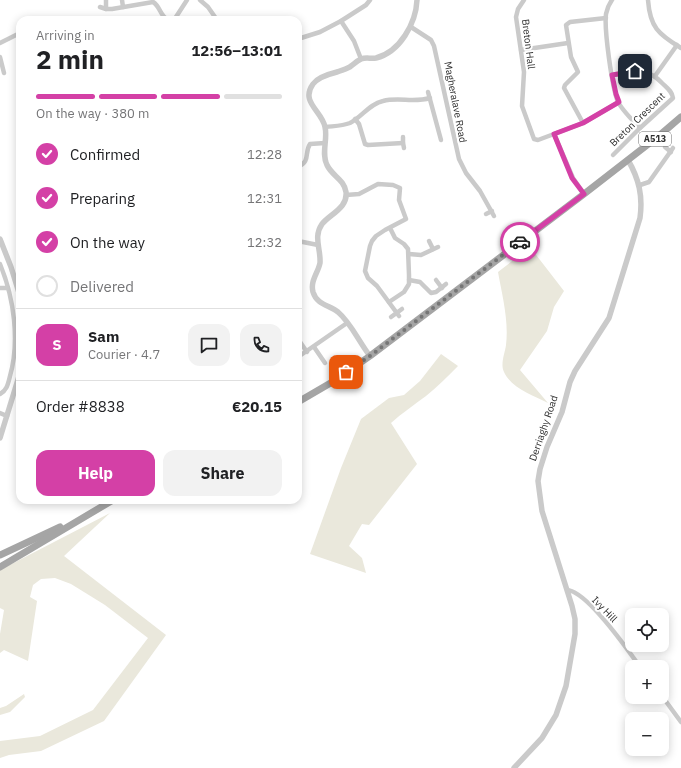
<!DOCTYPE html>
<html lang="en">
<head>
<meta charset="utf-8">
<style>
	:root { --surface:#fff; --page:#f2f2f2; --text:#202124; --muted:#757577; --line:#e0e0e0; --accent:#d440a6 }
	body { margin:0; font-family:"IBM Plex Sans",sans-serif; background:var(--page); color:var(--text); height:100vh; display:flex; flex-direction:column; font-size:15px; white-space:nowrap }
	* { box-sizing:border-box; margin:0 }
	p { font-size:13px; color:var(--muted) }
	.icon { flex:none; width:22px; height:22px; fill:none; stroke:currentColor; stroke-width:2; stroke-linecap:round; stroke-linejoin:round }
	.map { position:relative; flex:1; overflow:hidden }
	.side { position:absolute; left:16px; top:16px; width:286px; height:488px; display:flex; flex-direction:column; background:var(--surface); border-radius:12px; box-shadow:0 2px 10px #0003 }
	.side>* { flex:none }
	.buttons { position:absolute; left:625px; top:608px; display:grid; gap:8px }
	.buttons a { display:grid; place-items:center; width:44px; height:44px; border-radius:8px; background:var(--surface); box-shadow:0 2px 10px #0003; font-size:20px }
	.pin { position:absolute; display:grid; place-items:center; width:34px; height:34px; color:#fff; margin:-17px; border-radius:8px; box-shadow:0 2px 6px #0006 }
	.courier { position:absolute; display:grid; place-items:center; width:40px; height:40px; margin:-20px; border:3px solid #d440a6; border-radius:50%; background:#fff; color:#222; box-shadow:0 1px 5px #0007 }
	.summary em { font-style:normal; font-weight:700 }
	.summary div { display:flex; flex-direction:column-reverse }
	.summary { display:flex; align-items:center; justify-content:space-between; height:68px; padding:0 20px }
	h1 { font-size:26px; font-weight:700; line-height:30px }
	.bar { display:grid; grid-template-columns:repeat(4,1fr); gap:6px 4px; align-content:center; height:48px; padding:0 20px }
	.bar i { height:5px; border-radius:3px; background:var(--line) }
	.bar .on { background:var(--accent) }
	.bar p { grid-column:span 4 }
	.line { display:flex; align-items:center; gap:10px; padding:0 20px; border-top:1px solid var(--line) }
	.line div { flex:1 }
	.round { display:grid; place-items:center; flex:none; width:42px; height:42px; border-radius:12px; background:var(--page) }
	ol { padding:0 20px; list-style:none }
	li { display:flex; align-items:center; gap:12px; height:44px }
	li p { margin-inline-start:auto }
	li .icon { padding:4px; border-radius:50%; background:var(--accent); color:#fff; stroke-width:4 }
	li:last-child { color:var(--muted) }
	li i { width:22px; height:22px; border:2px solid var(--line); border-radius:50% }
	.cta { display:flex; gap:8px; margin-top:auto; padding:8px 20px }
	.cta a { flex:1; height:46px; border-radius:12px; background:var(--accent); color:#fff; font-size:16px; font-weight:700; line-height:46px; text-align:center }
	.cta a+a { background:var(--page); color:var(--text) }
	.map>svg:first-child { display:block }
	.green { fill:#eae8dc }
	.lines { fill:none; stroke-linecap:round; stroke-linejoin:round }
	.minor { stroke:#cacaca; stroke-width:4.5 }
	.tertiary { stroke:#cacaca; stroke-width:5.5 }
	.primary { stroke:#a5a5a5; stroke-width:7 }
	.done { stroke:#767676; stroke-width:4; stroke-dasharray:0 7.2 }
	.route { stroke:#d440a6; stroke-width:5 }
	.labels { text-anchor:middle; stroke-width:4; stroke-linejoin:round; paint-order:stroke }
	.shield { fill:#fff; stroke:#6c6c6c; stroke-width:1 }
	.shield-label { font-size:9px; font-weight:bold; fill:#2d2d2d }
	.street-label { font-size:10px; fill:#2d2d2d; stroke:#fff }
</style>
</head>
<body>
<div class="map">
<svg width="681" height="768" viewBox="0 0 681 768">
	<rect width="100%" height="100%" fill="#fff"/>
	<g class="green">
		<path d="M530,247L564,291L554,307L547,331L520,370L548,403C533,395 512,389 504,372C500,364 505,353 506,345C509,320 502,295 498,272Z"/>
		<path d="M441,354L458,366C448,376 437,387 426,396C414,405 402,413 391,423L417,464L369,525L362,524L349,546L362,558L366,573L310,554L341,468L361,419L389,398L404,395L420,381Z"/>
		<polygon points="110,513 64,556 166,635 104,721 41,751 9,755 0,758 0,741 40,736 93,710 148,638 105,605 71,584 55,578 41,579 33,585 30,597 37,601 28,661 4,650 0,653 0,634 4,610 0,608 0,570"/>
		<polygon points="24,694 25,697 10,712 0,715 0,708 6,706"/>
	</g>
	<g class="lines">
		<g class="minor">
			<polyline points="122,0 123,7"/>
			<polyline points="200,0 208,7 215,17"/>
			<polyline points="524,0 518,9 516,17 524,72 522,106 534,139 538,140 554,134"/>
			<path d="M612,0C609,4 607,9 606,14C604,29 612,88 618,102C623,111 632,120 640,128"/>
			<path d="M648,0C650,27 658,34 681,48"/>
			<path d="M100,7L106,9H112L153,2C161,7 159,15 168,20"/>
			<polyline points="106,9 106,0"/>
			<polyline points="48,20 50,19"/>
			<polyline points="174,20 187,0"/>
			<polyline points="341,21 354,41 361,59"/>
			<polyline points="411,27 431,40 434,46 459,159 466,173 480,191 494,216"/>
			<polyline points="301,38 320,32 341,21 366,5 370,0"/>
			<polyline points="0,43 20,33"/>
			<polyline points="521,50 568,43"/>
			<polyline points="0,57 4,73"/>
			<path d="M612,75C633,72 646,66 662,83C667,88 672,91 673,98L640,128L613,155"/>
			<polyline points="655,76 677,45"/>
			<polyline points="428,92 441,140"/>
			<polyline points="355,119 359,124 365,144 368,145 403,143"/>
			<polyline points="583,123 564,88 565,85 578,72 571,57 566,25 570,22 606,18"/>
			<path d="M326,127C334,126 342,126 350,123C362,117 369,104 383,101C399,97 414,103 430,98"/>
			<polyline points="403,137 403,143 404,148"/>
			<polyline points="665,147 671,152"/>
			<path d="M298,167C311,161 304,153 310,144L325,143"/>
			<polyline points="640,185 649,182 673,148"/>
			<polyline points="584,194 573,178 554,134 583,123 619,102"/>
			<polyline points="346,195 359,194 378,184 393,185 400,188 399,200 406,219 385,230 376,236 372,241 370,246 365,271 368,278 377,286 399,316"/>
			<polyline points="486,214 492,211"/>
			<polyline points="298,241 318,245"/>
			<polyline points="429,241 433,249"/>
			<polyline points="409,254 421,255 438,247"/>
			<path d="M0,264C14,298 20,341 10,376C8,384 7,390 0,394"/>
			<polyline points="409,280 420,282 431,293 436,292 446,284"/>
			<polyline points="436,280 442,288"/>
			<polyline points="0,288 8,288"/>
			<polyline points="389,302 404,292 409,284 409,275 408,249 404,244 395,238 390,228"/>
			<polyline points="391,317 402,309"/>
			<polyline points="298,339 307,352"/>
			<polyline points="314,347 325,363"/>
			<polyline points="298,357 347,323"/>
			<polyline points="0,413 7,416"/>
			<path d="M567,590C587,591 628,650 640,667"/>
			<polyline points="662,696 681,722"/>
		</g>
		<g class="tertiary">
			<polyline points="0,239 11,267 20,296"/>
			<path d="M370,356C359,342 351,323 338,312C329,305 317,305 313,292C310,281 318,273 320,263C321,249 313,237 322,224C330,214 348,208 346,192C344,179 332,176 327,165C321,153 328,139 325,127C322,111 300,102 313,84C318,77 329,74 337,72C341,70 348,69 351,66C355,63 357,61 361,59C366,57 371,59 376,58C400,52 416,23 417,0"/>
			<polyline points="0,438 20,373"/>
			<path d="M514,768L542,738L556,715L566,686L575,634V619L572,606L542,511L538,481L540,469L547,447L562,412L570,382L575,371L609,318L640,218C643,196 639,179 628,160"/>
		</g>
		<g class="primary">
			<polyline points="298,402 334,381 370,356 584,194 660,135 681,117"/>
			<polyline points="0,555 60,527"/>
			<polyline points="0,567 113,500"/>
		</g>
	</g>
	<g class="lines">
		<polyline class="done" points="346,372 370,356 520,242"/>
		<polyline class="route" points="520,242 584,194 572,178 554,134 583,123 619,102 616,94 612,75 635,71"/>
	</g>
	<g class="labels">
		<rect class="shield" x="639" y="132" width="32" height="14" rx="3"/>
		<g class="shield-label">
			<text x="655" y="142">A513</text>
		</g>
		<g class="street-label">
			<text transform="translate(529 44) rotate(83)" y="4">Breton Hall</text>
			<text transform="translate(456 102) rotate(79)" y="4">Magheralave Road</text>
			<text transform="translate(637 119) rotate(-44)" y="4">Breton Crescent</text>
			<text transform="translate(543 428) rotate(-71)" y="4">Derriaghy Road</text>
			<text transform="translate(605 609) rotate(46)" y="4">Ivy Hill</text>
		</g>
	</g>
</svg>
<div class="buttons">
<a><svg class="icon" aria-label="locate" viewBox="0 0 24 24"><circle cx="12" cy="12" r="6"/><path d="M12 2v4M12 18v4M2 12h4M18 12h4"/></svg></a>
<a>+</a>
<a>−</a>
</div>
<div class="pin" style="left:346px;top:372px;background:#ea580c"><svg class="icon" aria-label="bag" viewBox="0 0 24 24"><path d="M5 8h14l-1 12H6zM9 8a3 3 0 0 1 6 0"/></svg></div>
<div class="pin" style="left:635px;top:71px;background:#1f2937"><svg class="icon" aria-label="home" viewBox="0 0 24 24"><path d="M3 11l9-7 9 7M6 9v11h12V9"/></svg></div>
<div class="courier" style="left:520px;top:242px"><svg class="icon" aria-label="car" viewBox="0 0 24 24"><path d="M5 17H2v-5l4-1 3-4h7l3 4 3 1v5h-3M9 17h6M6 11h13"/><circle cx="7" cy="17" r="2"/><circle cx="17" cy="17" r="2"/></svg></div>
<section class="side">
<div class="summary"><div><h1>2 min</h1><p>Arriving in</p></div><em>12:56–13:01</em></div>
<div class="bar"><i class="on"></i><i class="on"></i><i class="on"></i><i></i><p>On the way · 380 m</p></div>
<ol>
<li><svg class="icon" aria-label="check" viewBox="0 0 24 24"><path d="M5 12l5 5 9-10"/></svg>Confirmed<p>12:28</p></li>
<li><svg class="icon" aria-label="check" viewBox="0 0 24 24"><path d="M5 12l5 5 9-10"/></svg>Preparing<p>12:31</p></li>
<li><svg class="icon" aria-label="check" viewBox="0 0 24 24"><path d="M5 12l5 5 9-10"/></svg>On the way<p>12:32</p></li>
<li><i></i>Delivered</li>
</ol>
<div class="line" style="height:72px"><b class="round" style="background:var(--accent);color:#fff">S</b><div><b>Sam</b><p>Courier · 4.7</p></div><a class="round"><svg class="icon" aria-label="chat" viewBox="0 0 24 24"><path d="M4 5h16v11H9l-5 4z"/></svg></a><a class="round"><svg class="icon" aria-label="phone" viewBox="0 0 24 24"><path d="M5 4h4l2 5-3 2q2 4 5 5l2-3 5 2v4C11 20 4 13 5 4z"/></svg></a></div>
<div class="line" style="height:52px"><div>Order #8838</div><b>€20.15</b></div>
<div class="cta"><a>Help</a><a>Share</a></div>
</section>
</div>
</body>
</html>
